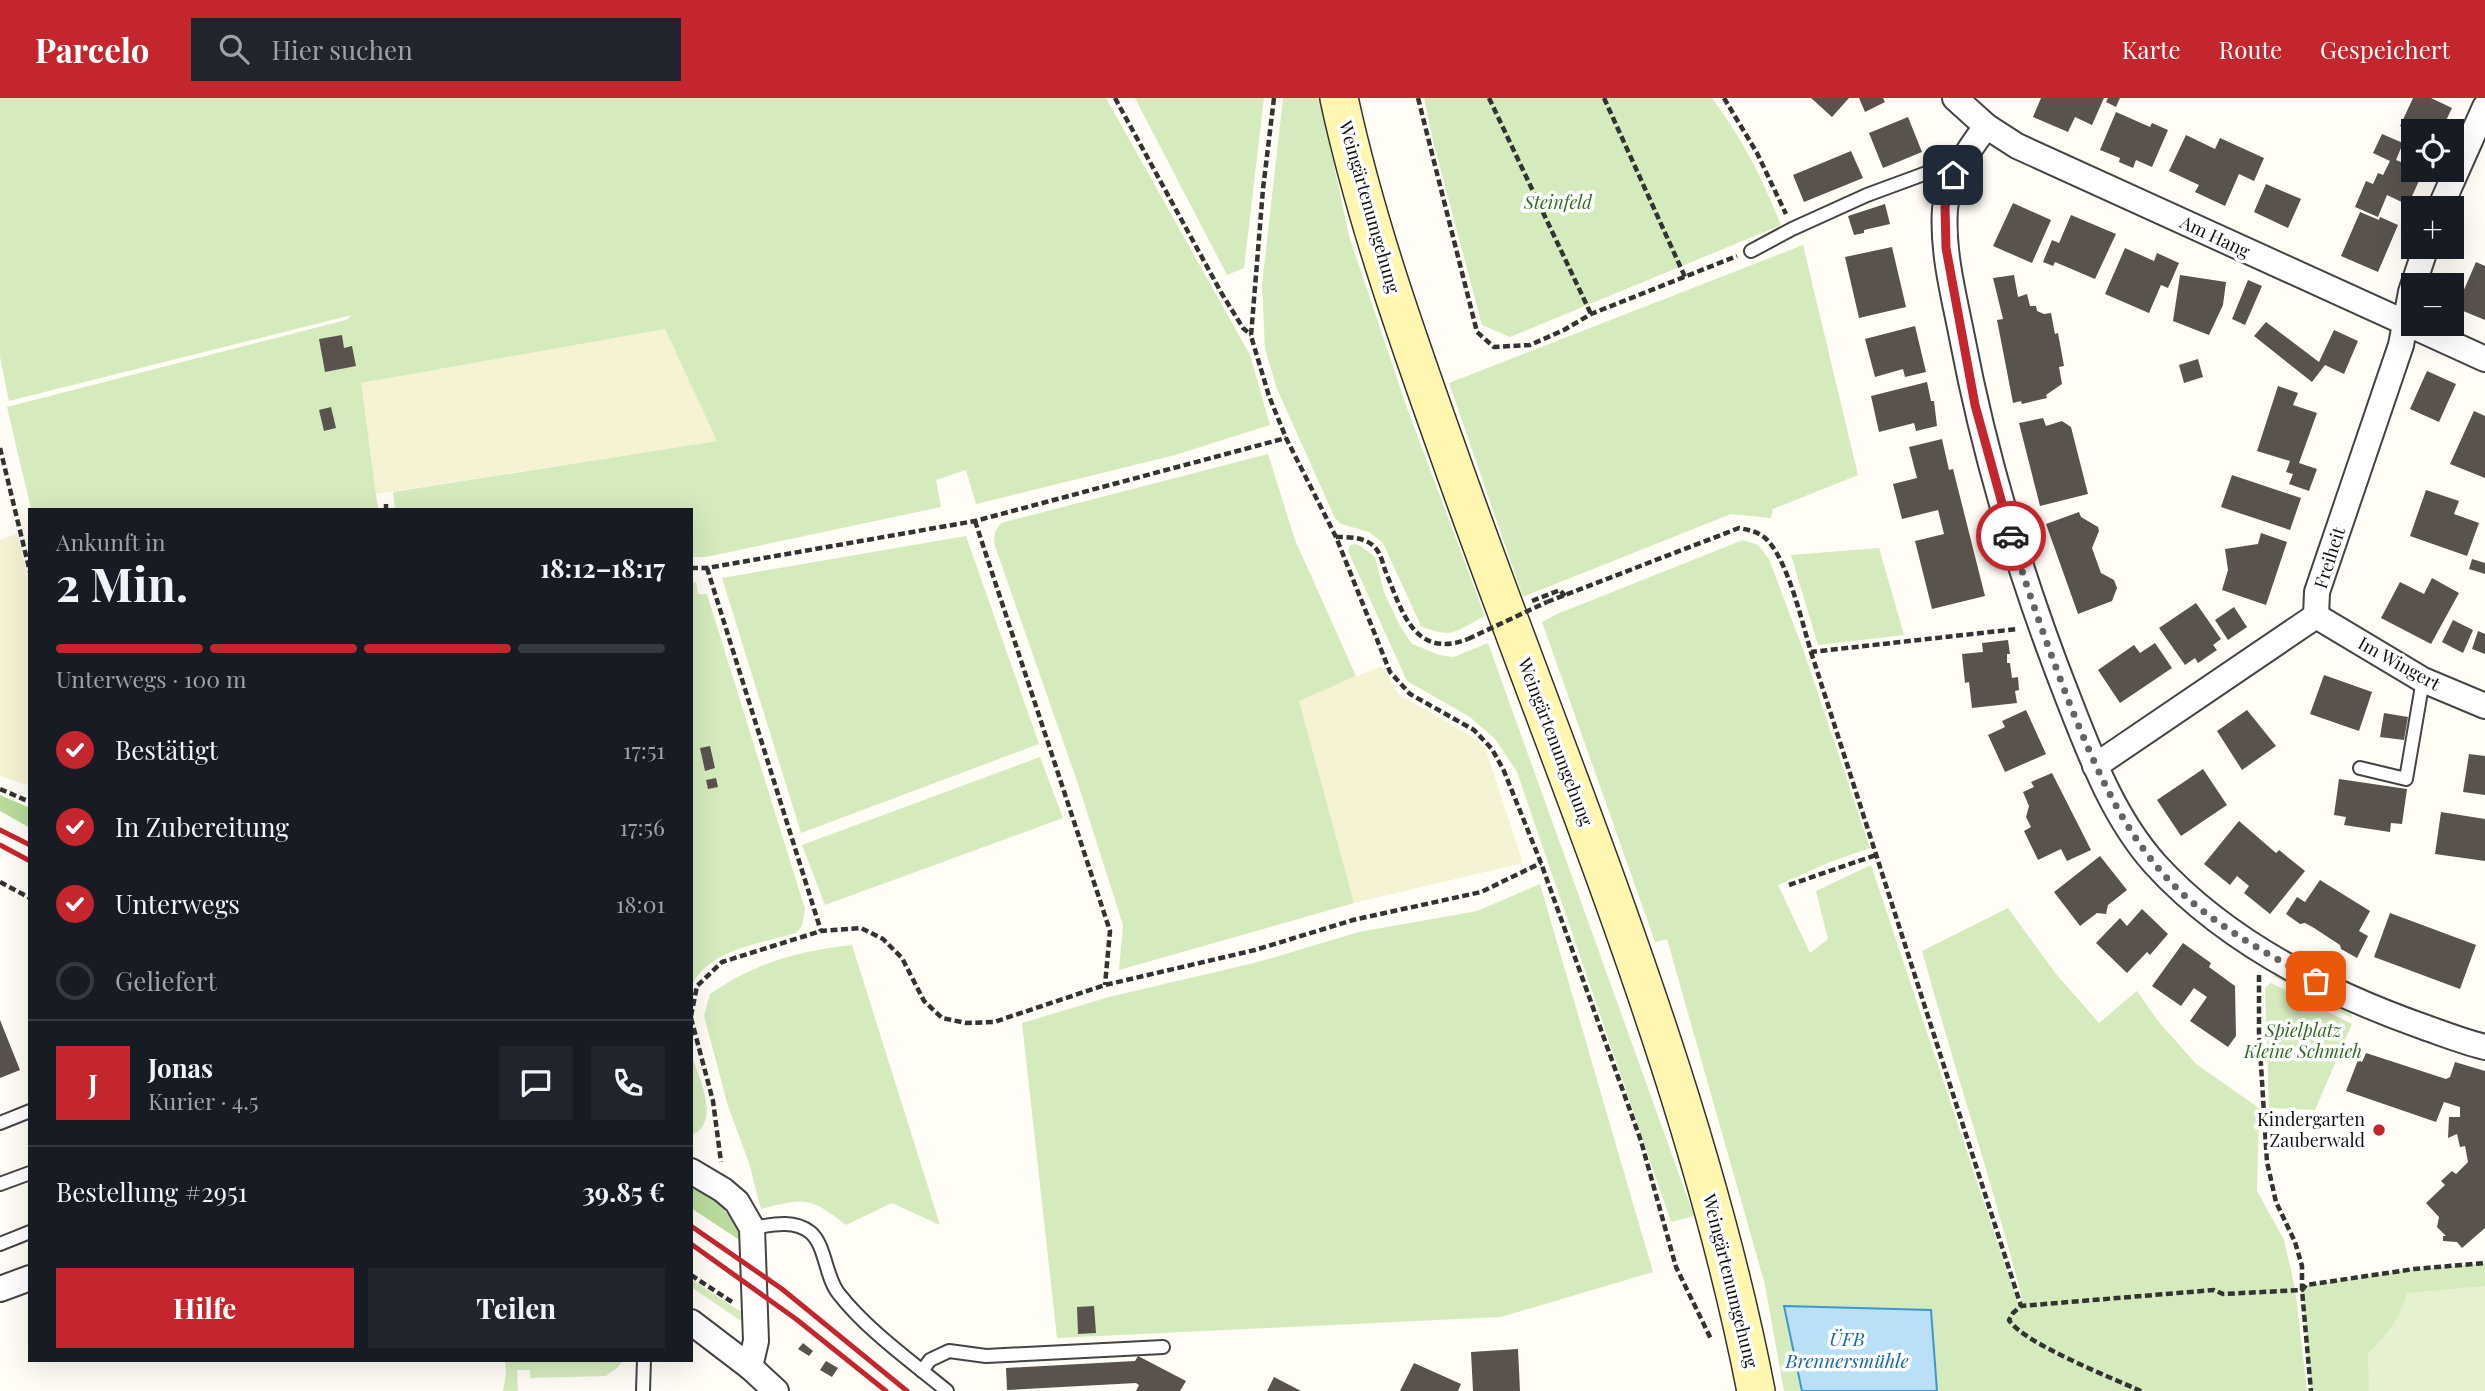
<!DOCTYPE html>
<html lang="de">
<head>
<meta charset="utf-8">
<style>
	:root { --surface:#171b24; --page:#20242c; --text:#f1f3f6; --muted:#9ea1a6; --line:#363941; --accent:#c4262e }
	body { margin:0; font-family:"Playfair Display",serif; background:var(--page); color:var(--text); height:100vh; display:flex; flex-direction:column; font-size:26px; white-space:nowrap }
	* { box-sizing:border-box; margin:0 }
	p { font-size:23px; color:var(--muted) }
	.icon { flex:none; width:38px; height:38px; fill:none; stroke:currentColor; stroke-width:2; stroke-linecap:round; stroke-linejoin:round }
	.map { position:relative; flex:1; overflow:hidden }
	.side { position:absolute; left:28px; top:410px; width:665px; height:854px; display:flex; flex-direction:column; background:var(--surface); border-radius:0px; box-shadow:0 7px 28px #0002 }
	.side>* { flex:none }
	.fabs { position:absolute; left:2401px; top:21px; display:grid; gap:14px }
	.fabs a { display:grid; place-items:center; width:63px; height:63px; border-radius:0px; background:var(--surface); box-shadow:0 7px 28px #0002; font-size:35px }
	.pin { position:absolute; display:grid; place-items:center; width:60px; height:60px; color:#fff; margin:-30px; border-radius:14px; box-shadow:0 4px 10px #0006 }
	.courier { position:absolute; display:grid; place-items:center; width:70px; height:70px; margin:-35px; border:5px solid #c4262e; border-radius:50%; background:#fff; color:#222; box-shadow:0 2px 9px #0007 }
	.overview em { font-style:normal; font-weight:700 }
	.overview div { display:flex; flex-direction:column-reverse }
	.overview { display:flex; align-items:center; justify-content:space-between; height:119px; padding:0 28px }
	h1 { font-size:46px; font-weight:700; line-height:52px }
	.bar { display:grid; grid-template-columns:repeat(4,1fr); gap:10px 7px; align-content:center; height:84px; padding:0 28px }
	.bar i { height:9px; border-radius:5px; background:var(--line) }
	.bar .on { background:var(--accent) }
	.bar p { grid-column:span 4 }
	.line { display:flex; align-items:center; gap:18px; padding:0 28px; border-top:2px solid var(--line) }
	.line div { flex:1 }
	.round { display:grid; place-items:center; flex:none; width:74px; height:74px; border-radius:0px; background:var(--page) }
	ol { padding:0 28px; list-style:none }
	li { display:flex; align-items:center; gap:21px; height:77px }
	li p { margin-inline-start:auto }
	li .icon { padding:7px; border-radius:50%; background:var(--accent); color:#fff; stroke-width:4 }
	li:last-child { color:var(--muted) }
	li i { width:38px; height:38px; border:4px solid var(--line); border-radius:50% }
	.cta { display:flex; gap:14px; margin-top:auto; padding:14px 28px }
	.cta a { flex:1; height:80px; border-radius:0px; background:var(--accent); color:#fff; font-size:28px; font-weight:700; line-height:80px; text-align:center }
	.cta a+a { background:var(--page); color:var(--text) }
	header { display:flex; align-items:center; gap:42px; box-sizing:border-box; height:98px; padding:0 35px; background:var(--accent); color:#fff }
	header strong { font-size:33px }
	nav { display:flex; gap:38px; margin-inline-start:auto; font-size:24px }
	.search { width:490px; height:63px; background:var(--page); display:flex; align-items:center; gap:18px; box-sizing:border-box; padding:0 24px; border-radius:0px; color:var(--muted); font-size:26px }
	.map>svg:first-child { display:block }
	.farmland { fill:#f6f3d4 }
	.green { fill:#d5ebbd }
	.forest { fill:#b9dc9c }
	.pitch { fill:#e6f2cf }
	.water { fill:#b9e0f7; stroke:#3f96cf; stroke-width:2 }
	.building { fill:#5a524d }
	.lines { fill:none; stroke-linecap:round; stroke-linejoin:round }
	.lane-casing { stroke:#444; stroke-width:16 }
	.street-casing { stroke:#444; stroke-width:28 }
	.secondary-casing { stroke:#333; stroke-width:40 }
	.path { stroke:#333; stroke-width:4.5; stroke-dasharray:7 3.5; stroke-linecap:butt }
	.lane { stroke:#fff; stroke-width:12 }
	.street { stroke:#fff; stroke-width:24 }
	.secondary { stroke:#fff6b0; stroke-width:37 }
	.rail { stroke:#c4262e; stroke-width:5 }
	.path-bridge { stroke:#333; stroke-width:4.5; stroke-dasharray:7 3.5; stroke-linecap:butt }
	.done { stroke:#646461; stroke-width:7; stroke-dasharray:0 12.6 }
	.route { stroke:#c4262e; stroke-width:9 }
	.poi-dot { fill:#c4262e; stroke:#fff; stroke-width:2.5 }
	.labels { text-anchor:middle; stroke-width:7; stroke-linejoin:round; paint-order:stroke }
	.park-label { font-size:18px; font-style:italic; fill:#2f6b1f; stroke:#fff }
	.street-label { font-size:18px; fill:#111; stroke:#fff }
	.poi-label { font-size:18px; fill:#111; stroke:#fff; text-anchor:end }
	.water-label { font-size:19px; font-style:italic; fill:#1768a6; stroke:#fff }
</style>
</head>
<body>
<header>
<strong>Parcelo</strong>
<div class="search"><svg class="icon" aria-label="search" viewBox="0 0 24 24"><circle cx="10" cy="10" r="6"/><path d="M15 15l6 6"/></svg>Hier suchen</div>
<nav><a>Karte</a><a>Route</a><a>Gespeichert</a></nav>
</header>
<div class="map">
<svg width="2485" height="1293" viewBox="0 0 2485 1293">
	<rect width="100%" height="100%" fill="#fffdf5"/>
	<g class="farmland">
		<polygon points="665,231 718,343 376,396 360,285"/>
		<polygon points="17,436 30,489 30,688 0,678 0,442"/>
		<polygon points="1382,568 1398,596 1466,635 1485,649 1523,765 1354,805 1298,602"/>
	</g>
	<g class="green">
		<polygon points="0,0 1106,0 1250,257 1270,327 1175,357 976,406 966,372 936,382 941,409 706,459 691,459 691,411 395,411 393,394 717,343 665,231 361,285 378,411 31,411 7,309 346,222 352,217 9,303 0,259"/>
		<polygon points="1135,0 1264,0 1244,170 1227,177"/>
		<path d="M1283,0H1320L1349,138L1407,310L1485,518C1457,532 1453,542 1421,528L1383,445L1369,434L1341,426L1335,420L1277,291L1265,251L1262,187Z"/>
		<path d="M1424,0H1712C1743,42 1761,78 1781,127L1510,239L1482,227L1433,43Z"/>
		<polygon points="1803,147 1858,377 1773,411 1771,420 1731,416 1523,499 1449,285"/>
		<polygon points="1268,356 1295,442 1356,578 1299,603 1354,805 1119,872 1123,827 1079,689 994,445 995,434 1001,425"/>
		<polygon points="966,438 1039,646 801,735 722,480"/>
		<path d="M1743,442L1758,447L1769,461L1804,554L1870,750L1830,764L1778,787L1810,855L1828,841L1816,793L1871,767L2018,1206L2022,1200C1992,1084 1954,969 1922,853L2008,810L2056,876L2099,925L2137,893L2158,923L2196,966L2259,1010L2257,1093L2284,1142L2295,1190L2307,1293H1784L1765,1187L1667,841L1655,844L1542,524L1557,516Z"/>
		<polygon points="1355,446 1361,448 1375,459 1384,494 1400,528 1412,546 1439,557 1454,559 1488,545 1694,1118 1671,1124 1517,674 1495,641 1470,619 1407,583 1348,453 1350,447"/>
		<polygon points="1879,450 1904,537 1818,547 1791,457"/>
		<path d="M696,484L698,496H707L805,811L802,828L796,835C760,846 708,851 691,889V485Z"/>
		<polygon points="1040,659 1063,720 825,807 802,747"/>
		<polygon points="1540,786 1653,1174 1501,1219 1057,1240 1022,925 1109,899 1258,864 1359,834 1477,813"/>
		<path d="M852,847L940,1127L892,1105L846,1127C809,1098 805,1100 761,1111L749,1065L728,1008L704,918L710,896C755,865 798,853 852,847Z"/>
		<polygon points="2278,874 2351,913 2352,920 2273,878"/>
		<polygon points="2271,885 2352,926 2315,1012 2269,1010 2265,890"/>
		<path d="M691,957C699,978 722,1027 691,1037Z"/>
		<polygon points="2485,1165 2485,1293 2311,1293 2302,1192 2306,1187 2414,1171"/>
		<polygon points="691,1181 746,1217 741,1223 691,1189"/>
		<polygon points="505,1262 623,1262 618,1269 606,1278 530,1280 530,1272 517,1272 518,1293 503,1293 506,1276"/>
	</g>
	<g class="forest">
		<polygon points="0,697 30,710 30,730 0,713"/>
		<polygon points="691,1081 704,1088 742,1133 744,1145 691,1110"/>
	</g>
	<path class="pitch" d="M2485,1188V1293H2369L2368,1256C2385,1238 2401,1220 2407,1195Z"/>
	<polygon class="water" points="1784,1208 1931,1212 1937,1293 1802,1293"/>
	<g class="building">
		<polygon points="1811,0 1849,0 1832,19"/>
		<polygon points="1859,0 1883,0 1885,4 1865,14"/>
		<polygon points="2041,0 2104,0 2092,27 2075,19 2068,34 2033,19"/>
		<polygon points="2108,0 2120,0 2116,9 2106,4"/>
		<polygon points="2413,0 2431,0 2452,10 2441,33 2413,34 2400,28"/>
		<polygon points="2116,14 2150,29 2152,25 2168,32 2152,69 2136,62 2133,70 2119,64 2120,60 2100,52"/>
		<polygon points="1908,19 1922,54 1883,70 1869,35"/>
		<polygon points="2382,36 2403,45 2396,62 2413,69 2413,72 2423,74 2408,107 2387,97 2378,119 2355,109 2366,83 2373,86 2378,75 2383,77 2390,63 2373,55"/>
		<polygon points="2186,37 2215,51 2220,40 2264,60 2254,83 2239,76 2225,108 2195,94 2199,87 2169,73"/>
		<polygon points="1851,53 1863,80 1804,104 1793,77"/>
		<polygon points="2266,86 2301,101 2288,130 2254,114"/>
		<polygon points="2013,105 2051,122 2032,165 1993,148"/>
		<polygon points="1885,106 1890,126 1864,132 1864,135 1854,137 1848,118"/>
		<polygon points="2360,114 2379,122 2380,119 2398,127 2378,174 2341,158"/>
		<polygon points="2071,117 2116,136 2095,181 2055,164 2053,168 2043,164 2052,142 2059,145"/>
		<polygon points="1892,149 1906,209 1859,220 1845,159"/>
		<polygon points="2125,150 2154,163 2157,155 2179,165 2168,190 2161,187 2149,215 2105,196"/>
		<polygon points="2476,164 2485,168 2485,222 2456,210"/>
		<polygon points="2014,177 2018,199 2027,196 2030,208 2036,208 2037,213 2044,216 2051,215 2055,236 2058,235 2064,268 2059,269 2062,286 2046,297 2047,300 2022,306 2021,303 2013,305 1997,222 2003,221 1993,180"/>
		<polygon points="2180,177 2226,184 2223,207 2209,237 2173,223"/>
		<polygon points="2248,182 2262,188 2245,227 2232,221"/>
		<polygon points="2266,224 2319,264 2334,232 2358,243 2344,276 2325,267 2312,284 2254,238"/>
		<polygon points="1915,228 1926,274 1905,279 1903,271 1875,279 1865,241"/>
		<polygon points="342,237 344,250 352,248 356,268 325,274 319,241"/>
		<polygon points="2198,261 2203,279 2184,285 2179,267"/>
		<polygon points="2427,273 2456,286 2439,324 2410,311"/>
		<polygon points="1927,284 1931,303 1934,303 1937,328 1916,333 1914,325 1879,334 1871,298"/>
		<polygon points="2278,288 2298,295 2293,307 2317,315 2299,365 2317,371 2309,393 2289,386 2293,376 2286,374 2290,363 2257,353"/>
		<polygon points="331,309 336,330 324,333 319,312"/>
		<polygon points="2474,313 2485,318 2485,380 2450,366"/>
		<polygon points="2043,320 2046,328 2062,323 2071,329 2088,396 2040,408 2019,325"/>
		<polygon points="1942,341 1949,372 1953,371 1985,498 1932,511 1915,443 1944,436 1938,412 1902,421 1893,386 1917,380 1909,349"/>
		<polygon points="2232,377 2301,400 2290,432 2221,409"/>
		<polygon points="2426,392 2459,403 2454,416 2479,425 2467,458 2410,438"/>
		<polygon points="2079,414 2081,419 2098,429 2099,433 2092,450 2101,475 2114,482 2117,490 2112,503 2078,516 2046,426"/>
		<polygon points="2261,435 2287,444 2266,507 2222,492 2228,472 2225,451 2258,446"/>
		<polygon points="2472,461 2485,465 2485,476 2469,471"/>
		<polygon points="2432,480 2459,495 2431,546 2381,520 2400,484 2424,496"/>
		<polygon points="2196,505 2221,541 2213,547 2217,552 2198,565 2195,560 2185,567 2159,530"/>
		<polygon points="2234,509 2247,529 2228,542 2215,522"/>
		<polygon points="2453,522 2473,532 2463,555 2442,544"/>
		<polygon points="2478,533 2485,536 2485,556 2472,551"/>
		<polygon points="2008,542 2010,556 2007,556 2007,565 2010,565 2012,580 2018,579 2019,592 2015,593 2017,605 1972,610 1969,584 1965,585 1962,556 1983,554 1982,545"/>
		<polygon points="2155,545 2172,570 2120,605 2098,572 2134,547 2140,555"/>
		<polygon points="2324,577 2372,594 2359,633 2310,616"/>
		<polygon points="2026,612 2046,656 2005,674 1988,637 2005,629 2002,623"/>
		<polygon points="2247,612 2276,648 2242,672 2217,633"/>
		<polygon points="2384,615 2408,619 2404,642 2380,639"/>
		<polygon points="710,648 715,670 705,673 700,650"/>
		<polygon points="2469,656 2485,658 2485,697 2463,694"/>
		<polygon points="2203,671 2227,707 2181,738 2157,702"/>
		<polygon points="2052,675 2091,752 2067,763 2061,751 2038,762 2024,733 2031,729 2026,719 2029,708 2023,694 2034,689 2031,684"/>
		<polygon points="716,680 718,689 708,691 706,682"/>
		<polygon points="2339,681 2407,691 2402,726 2391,725 2390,734 2344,727 2346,719 2334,717"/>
		<polygon points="2441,714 2485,721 2485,763 2435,756"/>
		<polygon points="2239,723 2276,755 2279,752 2305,773 2270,816 2244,795 2249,788 2237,778 2230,787 2204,766"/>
		<polygon points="2100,758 2127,792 2108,807 2106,816 2097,815 2080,828 2054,794"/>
		<polygon points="2320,782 2370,813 2359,833 2368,838 2357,860 2341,851 2340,847 2314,830 2305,825 2300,826 2286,816 2297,799 2305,804"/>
		<polygon points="2142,811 2168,836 2150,857 2147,854 2127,875 2096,845 2120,820 2127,828"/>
		<polygon points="2390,815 2476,847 2460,891 2374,859"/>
		<polygon points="2183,845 2211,865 2209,869 2235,888 2236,938 2228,949 2190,923 2207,899 2194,890 2181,908 2152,888"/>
		<polygon points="0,922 20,972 0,980"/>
		<polygon points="2366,955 2446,981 2450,979 2455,964 2485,973 2485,1130 2462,1150 2457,1144 2443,1143 2443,1138 2446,1138 2437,1129 2439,1119 2426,1105 2445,1087 2441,1083 2452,1073 2456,1076 2468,1064 2465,1048 2460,1049 2457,1036 2448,1040 2449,1019 2460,1019 2460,1009 2444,1004 2436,1024 2346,993 2358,962 2362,964"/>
		<polygon points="1094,1208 1096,1235 1078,1236 1077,1209"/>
		<polygon points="803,1245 813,1253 809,1258 798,1251"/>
		<polygon points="1518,1251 1520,1293 1473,1293 1471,1254"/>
		<polygon points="1138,1258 1186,1283 1180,1293 1136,1293 1139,1287 1136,1285 1007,1292 1006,1270 1135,1263"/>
		<polygon points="826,1263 838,1270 832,1279 820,1272"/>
		<polygon points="1414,1265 1461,1286 1458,1293 1400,1293"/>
		<polygon points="1274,1279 1301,1293 1267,1293"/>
	</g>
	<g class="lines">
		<defs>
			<g id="lane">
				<polyline points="1751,153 1792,131 1867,97 1932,73 1953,77"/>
				<polyline points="2360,670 2406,681 2423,582"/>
				<polyline points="0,1025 30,1013"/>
				<polyline points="0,1086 30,1075"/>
				<path d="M752,1130C771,1127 793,1121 810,1134C826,1147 825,1179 839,1196C867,1232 912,1264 947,1293"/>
				<polyline points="0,1146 30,1134"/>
				<polyline points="922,1273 930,1262 949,1253 986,1258 1163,1249"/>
				<polyline points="643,1293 644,1262"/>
			</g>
			<g id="street">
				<polyline points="1955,0 1986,28 2017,48 2485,261"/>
				<path d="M1986,28C1968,54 1948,79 1945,111C1942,154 1954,198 1962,239C1986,365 2023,486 2070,605C2092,661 2114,720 2155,766C2226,844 2325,894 2424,929C2444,936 2464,944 2485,949"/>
				<polyline points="2440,110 2485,9"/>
				<polyline points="2316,518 2317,494 2401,247 2411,194 2426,149"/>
				<polyline points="2316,518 2423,582 2485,608"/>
				<polyline points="2095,668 2316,518"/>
				<polyline points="691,1073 723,1092 737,1104 752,1130 756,1243 750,1269"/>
				<polyline points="0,1191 30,1180"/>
				<polyline points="691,1224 750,1269 776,1293"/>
			</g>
			<path id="secondary" d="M1339,0C1366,125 1409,244 1452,365C1560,670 1694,975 1756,1293"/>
		</defs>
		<use href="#lane" class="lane-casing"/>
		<use href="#street" class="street-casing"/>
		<use href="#secondary" class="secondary-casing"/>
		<g class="path">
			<polyline points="1115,0 1222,196 1243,230 1251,237"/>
			<polyline points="1274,0 1263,91 1251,238 1269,298 1286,340 1336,439 1390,574 1410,596 1474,632 1492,651 1504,673 1541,765 1641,1043 1676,1169 1711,1241"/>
			<polyline points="1418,0 1477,234 1494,249 1530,247 1564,232 1591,216 1737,158"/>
			<polyline points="1489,0 1591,216"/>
			<polyline points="1604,0 1685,179"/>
			<polyline points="1724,0 1757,55 1786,116"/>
			<polyline points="0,350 30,474"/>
			<polyline points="386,406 386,411"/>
			<polyline points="975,423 1110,833 1105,887"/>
			<path d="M1336,439C1350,439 1368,439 1377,452C1381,457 1383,466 1385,472C1402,512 1413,562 1468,541"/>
			<polyline points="691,470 707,470 975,423 1286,340"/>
			<polyline points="707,470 821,833"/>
			<polyline points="1532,503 1560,492 1565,498"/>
			<path d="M1547,504L1739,430C1748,432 1756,433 1764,439C1787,458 1802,524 1811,554L2017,531"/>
			<polyline points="1811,554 2021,1208"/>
			<polyline points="0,691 30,704"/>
			<polyline points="0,784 30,800"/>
			<polyline points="1789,787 1876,757"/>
			<polyline points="2259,877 2259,935 2267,1064 2276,1104 2295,1144 2302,1168 2302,1192 2311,1293"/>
			<polyline points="691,918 697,888 722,864 821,833 861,830 883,841 902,860 924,903 942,920 966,925 994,924 1105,887 1255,852 1353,822 1481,794 1541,765"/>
			<polyline points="691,920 713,1003 721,1064"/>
			<polyline points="691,1177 732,1204"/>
			<path d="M2141,1293C2112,1280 2023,1245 2009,1222L2013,1215L2021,1208L2214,1192L2223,1196L2302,1192L2306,1187L2414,1171L2485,1165"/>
		</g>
		<use href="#lane" class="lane"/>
		<use href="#street" class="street"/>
		<use href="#secondary" class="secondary"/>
		<g class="rail">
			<polyline points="0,732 30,747"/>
			<polyline points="0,747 30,763"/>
			<polyline points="691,1128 782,1191 907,1293"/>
			<polyline points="691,1146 796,1221 886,1293"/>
		</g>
		<polyline class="path-bridge" points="1468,541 1547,504"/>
	</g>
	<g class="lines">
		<path class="done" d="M2011,438C2028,494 2048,549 2069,604C2098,676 2128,746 2186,799C2225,833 2271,858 2316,883"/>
		<polyline class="route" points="1953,77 1945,109 1946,150 1975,307 2011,438"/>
	</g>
	<circle class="poi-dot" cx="2379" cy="1032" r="7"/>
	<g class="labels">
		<g class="park-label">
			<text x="1558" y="111">Steinfeld</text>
			<text x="2303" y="939">Spielplatz<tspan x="2303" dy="21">Kleine Schmieh</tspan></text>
		</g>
		<g class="street-label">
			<text transform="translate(1369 109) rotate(74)" y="6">Weingärtenumgehung</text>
			<text transform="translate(2215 139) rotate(25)" y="6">Am Hang</text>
			<text transform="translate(2330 460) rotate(-72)" y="6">Freiheit</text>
			<text transform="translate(2399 566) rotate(29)" y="6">Im Wingert</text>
			<text transform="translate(1555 644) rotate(69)" y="6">Weingärtenumgehung</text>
			<text transform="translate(1730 1183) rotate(76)" y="6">Weingärtenumgehung</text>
		</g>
		<g class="poi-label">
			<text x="2365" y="1028">Kindergarten<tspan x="2365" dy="21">Zauberwald</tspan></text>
		</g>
		<g class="water-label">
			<text x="1847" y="1248">ÜFB<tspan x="1847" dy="22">Brennersmühle</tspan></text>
		</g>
	</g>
</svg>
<div class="fabs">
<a><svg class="icon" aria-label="locate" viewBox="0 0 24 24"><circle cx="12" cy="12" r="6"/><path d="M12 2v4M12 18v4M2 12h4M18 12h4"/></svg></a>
<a>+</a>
<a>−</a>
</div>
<div class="pin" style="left:2316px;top:883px;background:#ea580c"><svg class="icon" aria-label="bag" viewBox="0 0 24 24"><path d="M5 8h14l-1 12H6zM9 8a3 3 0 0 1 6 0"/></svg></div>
<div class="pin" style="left:1953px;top:77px;background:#1f2937"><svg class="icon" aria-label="home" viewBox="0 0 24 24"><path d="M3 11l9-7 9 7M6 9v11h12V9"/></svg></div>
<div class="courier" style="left:2011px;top:438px"><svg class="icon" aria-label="car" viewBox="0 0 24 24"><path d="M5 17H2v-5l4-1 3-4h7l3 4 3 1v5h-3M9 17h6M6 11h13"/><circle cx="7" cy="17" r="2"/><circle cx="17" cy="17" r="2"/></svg></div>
<section class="side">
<div class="overview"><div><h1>2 Min.</h1><p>Ankunft in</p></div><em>18:12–18:17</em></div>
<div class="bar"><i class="on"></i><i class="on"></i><i class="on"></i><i></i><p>Unterwegs · 100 m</p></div>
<ol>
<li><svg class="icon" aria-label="check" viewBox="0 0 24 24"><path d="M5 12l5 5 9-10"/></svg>Bestätigt<p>17:51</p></li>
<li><svg class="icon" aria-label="check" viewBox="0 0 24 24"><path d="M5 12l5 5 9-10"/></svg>In Zubereitung<p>17:56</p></li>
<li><svg class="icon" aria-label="check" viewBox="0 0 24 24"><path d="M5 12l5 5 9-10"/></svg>Unterwegs<p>18:01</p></li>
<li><i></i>Geliefert</li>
</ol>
<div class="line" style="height:126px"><b class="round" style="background:var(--accent);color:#fff">J</b><div><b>Jonas</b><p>Kurier · 4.5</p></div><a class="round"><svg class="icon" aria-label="chat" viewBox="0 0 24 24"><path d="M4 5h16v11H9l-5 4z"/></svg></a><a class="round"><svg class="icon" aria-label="phone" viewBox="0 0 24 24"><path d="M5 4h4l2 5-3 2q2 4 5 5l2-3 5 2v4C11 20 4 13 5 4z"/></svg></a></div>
<div class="line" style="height:91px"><div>Bestellung #2951</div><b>39.85 €</b></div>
<div class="cta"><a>Hilfe</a><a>Teilen</a></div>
</section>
</div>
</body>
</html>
